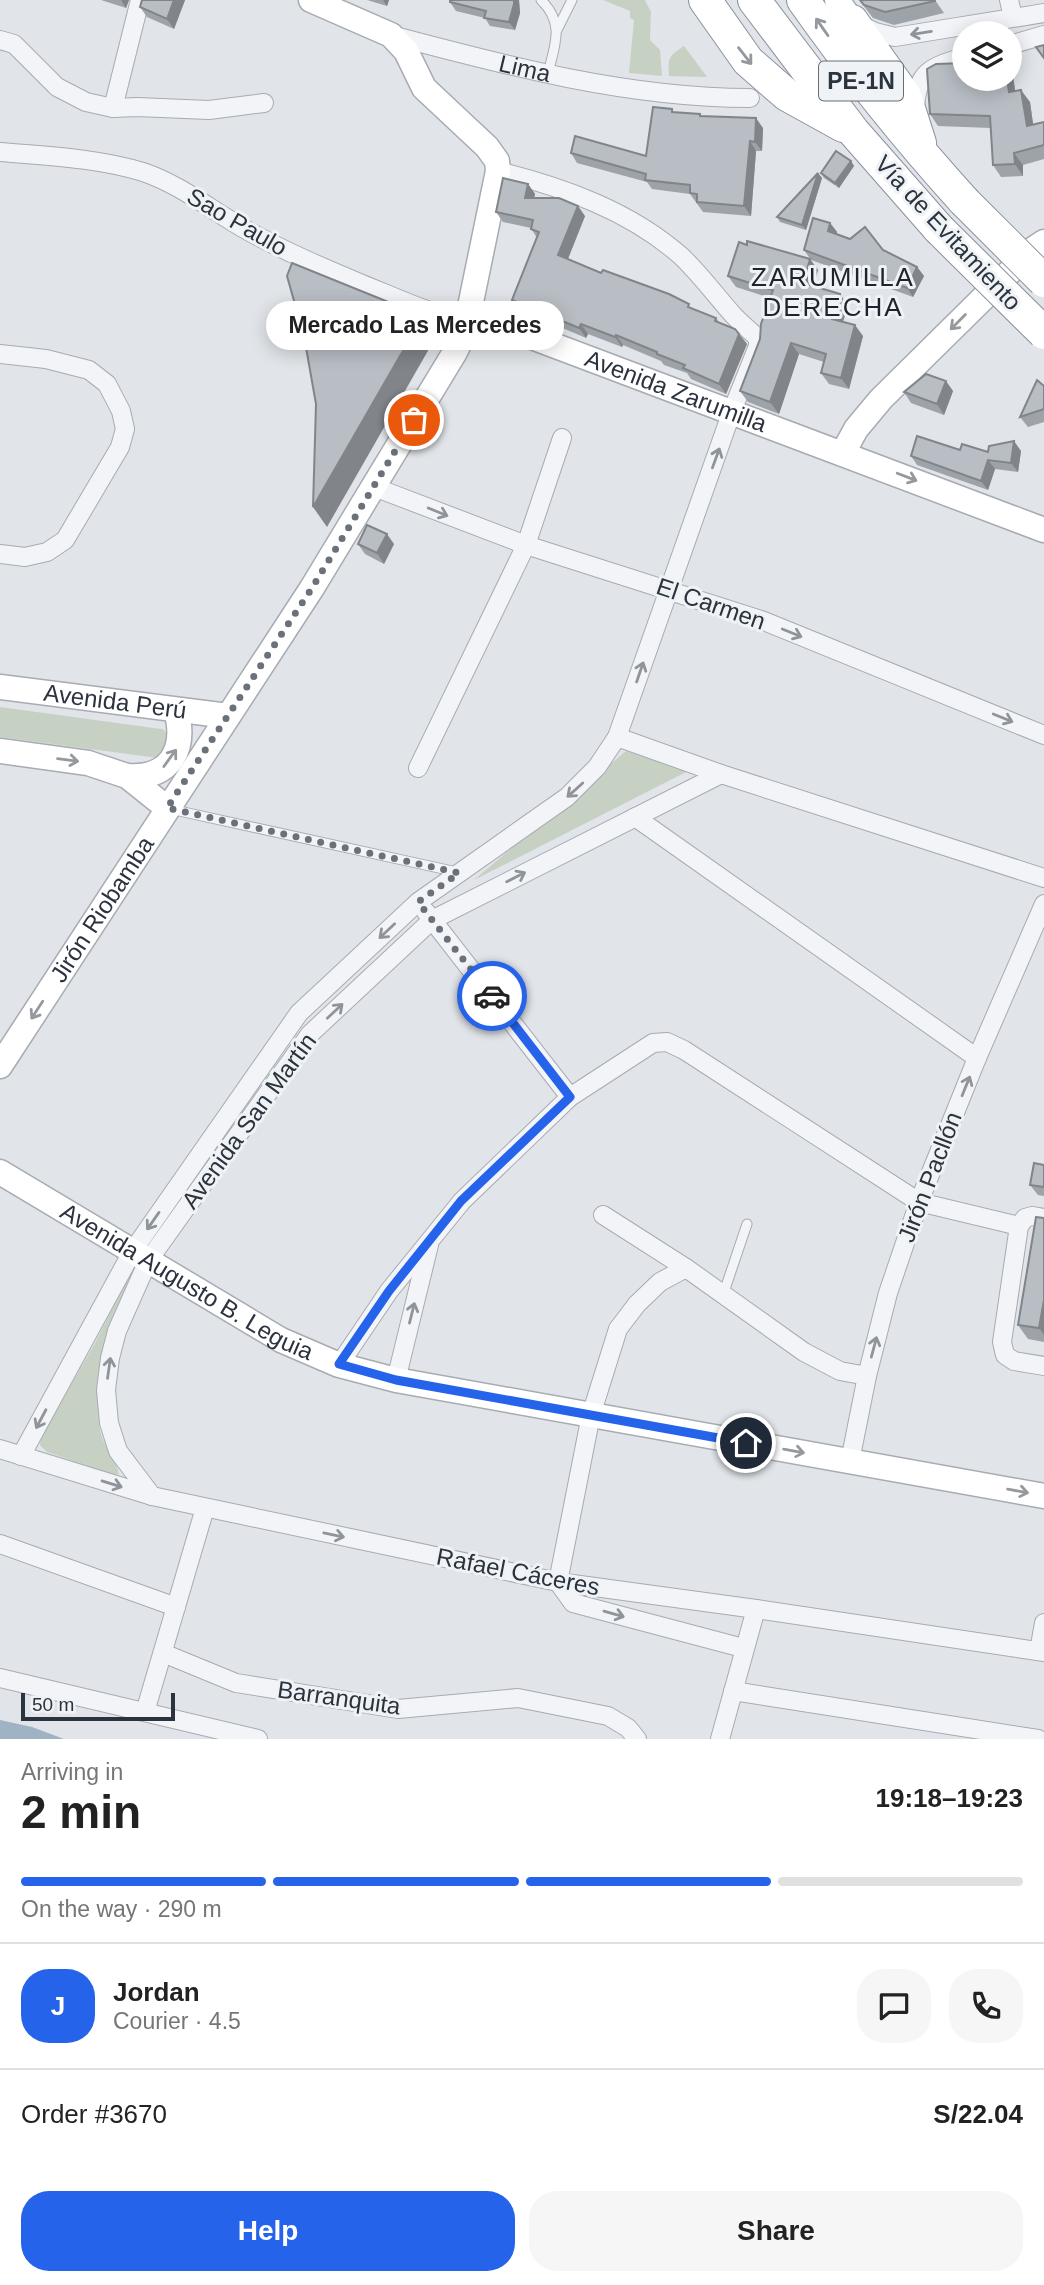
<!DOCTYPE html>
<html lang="en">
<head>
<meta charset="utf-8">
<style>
	:root { --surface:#fff; --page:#f6f6f6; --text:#222; --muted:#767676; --line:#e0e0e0; --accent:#2563eb }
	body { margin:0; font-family:Arial,sans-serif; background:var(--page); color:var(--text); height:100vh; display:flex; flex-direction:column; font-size:26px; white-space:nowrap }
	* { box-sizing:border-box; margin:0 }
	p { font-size:23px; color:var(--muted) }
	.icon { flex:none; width:38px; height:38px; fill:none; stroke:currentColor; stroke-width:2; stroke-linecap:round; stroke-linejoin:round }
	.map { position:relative; height:1739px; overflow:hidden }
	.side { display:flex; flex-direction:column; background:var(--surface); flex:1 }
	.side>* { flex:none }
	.fabs { position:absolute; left:952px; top:21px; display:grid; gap:14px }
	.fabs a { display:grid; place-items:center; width:70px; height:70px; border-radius:50%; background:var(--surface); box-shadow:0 4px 18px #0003; font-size:35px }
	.scale { position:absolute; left:21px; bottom:18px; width:154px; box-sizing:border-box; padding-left:7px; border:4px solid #2b333e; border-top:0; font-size:19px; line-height:24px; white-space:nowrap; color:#2b333e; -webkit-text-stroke:5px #f0f3f6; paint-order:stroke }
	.pin { position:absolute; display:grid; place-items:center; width:60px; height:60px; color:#fff; margin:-30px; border:4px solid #fff; border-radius:50%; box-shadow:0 2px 7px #0007 }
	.courier { position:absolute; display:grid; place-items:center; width:70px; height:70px; margin:-35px; border:5px solid #2563eb; border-radius:50%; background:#fff; color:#222; box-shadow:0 2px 9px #0007 }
	.bubble { position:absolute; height:49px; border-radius:24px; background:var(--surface); box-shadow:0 4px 18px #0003; font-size:23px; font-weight:700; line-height:49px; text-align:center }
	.overview em { font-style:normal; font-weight:700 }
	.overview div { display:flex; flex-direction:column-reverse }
	.overview { display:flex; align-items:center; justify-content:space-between; height:119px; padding:0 21px }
	h1 { font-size:46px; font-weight:700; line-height:52px }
	.bar { display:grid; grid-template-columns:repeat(4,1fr); gap:10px 7px; align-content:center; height:84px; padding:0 21px }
	.bar i { height:9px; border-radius:5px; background:var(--line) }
	.bar .on { background:var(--accent) }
	.bar p { grid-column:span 4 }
	.line { display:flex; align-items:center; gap:18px; padding:0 21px; border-top:2px solid var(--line) }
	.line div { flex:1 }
	.round { display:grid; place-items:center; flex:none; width:74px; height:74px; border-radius:28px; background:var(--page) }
	.action { display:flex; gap:14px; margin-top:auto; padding:14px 21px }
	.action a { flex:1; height:80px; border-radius:28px; background:var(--accent); color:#fff; font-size:28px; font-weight:700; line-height:80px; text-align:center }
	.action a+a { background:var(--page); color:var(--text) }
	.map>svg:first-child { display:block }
	.green { fill:#c7d1c3 }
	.water { fill:#9fb3c4 }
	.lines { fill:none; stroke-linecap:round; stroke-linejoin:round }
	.lane-casing { stroke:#a7abb2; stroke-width:11 }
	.street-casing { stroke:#a7abb2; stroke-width:20 }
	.secondary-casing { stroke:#a7abb2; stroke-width:27 }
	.highway-casing { stroke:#8a929d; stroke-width:34 }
	.lane { stroke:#f3f4f7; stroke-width:9 }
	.street { stroke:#f3f4f7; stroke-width:18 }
	.secondary { stroke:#fff; stroke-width:24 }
	.highway { stroke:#fff; stroke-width:32 }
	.highway-bridge-casing { stroke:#8a929d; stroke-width:34; stroke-linecap:butt }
	.highway-bridge { stroke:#fff; stroke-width:32 }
	.wall { fill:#9ea3a9 }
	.shaded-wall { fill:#818589 }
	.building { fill:#b8bec4; stroke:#818589; stroke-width:2 }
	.oneway { stroke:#95999e }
	.oneway2 { stroke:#8f949a }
	.done { stroke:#6b717a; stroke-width:7; stroke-dasharray:0 12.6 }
	.route { stroke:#2563eb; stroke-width:9 }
	.labels { text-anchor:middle; stroke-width:6; stroke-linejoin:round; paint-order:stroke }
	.shield { fill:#f0f3f6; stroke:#666d75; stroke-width:2 }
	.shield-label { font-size:23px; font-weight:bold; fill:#2b333e }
	.street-label { font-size:24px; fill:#2b333e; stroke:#f0f3f6 }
	.neighbourhood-label { font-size:26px; letter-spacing:2px; fill:#1d242f; stroke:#f0f3f6 }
</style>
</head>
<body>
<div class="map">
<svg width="1044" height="1739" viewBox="0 0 1044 1739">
	<rect width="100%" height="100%" fill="#e1e4e8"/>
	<g class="green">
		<polygon points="603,0 645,0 651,12 650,40 660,50 662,76 629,73 634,20 630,18 630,11"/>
		<path d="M684,46L707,77L669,76C668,57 668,57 684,46Z"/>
		<polygon points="0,707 161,729 164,730 167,735 166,751 158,758 0,737"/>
		<polygon points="626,751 688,771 474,880"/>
		<path d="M134,1266L138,1267C123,1312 91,1384 100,1430C103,1446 116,1458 119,1474L113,1475L47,1452L40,1445L41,1437L94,1345Z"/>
	</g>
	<polygon class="water" points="0,1720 32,1727 64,1739 0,1739"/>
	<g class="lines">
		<defs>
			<g id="lane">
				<path d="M541,0C565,23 555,45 548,73"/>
				<polyline points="557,30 572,0"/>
				<polyline points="170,809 457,872"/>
				<polyline points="723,1295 747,1224"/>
			</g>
			<g id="street">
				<polyline points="1009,0 1013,17"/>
				<polyline points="859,24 875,32 895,37 1044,13"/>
				<path id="s1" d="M391,35C507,66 628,98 750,98"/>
				<polyline points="0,40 14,44 57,87 86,102 113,108 137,107 209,110 264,103"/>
				<polyline points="1010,45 1044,35"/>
				<polyline points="113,108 140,0"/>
				<path d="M915,111C916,72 930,67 964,57"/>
				<path d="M0,152C47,156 97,158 143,172C182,185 215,213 250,232C286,252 324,268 362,284C397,298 431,314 468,322"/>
				<polyline points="0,354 46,359 89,370 107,384 121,411 125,429 120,447 65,540 47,552 25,557 0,554"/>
				<polyline points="374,487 526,545 764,621 1044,735"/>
				<polyline points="617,737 721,774 1044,878"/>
				<polyline points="418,768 526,545 562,438"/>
				<polyline points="635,817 977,1058"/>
				<polyline points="426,912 570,1097"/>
				<polyline points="603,1215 686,1268 804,1352 840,1371 867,1376"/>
				<polyline points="1044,1218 1032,1216 1025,1218 1019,1226 1002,1342 1005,1355 1014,1361 1044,1366"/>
				<polyline points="686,1268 660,1282 637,1304 618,1329 591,1415 558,1582 573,1603 743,1648"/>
				<polyline points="339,1365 389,1291 462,1201 570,1097 653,1043 667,1042 684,1050 919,1202 1019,1226"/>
				<polyline points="396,1380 429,1245"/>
				<polyline points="0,1449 152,1496 558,1582 756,1609 1044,1652"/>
				<path d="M21,1456L132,1252L299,1013L418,902L567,797L597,767L617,737L732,411L758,346V338C750,331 742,324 734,316C716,296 701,275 681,256C630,211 563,187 498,171"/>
				<polyline points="850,1461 867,1376 888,1293 919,1202 977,1058 1044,904"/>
				<polyline points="152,1496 118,1451 109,1423 106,1390 110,1358 117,1331 148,1261 310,1034 432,920 721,774"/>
				<polyline points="0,1544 176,1607"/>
				<polyline points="1039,1651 1044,1623"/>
				<polyline points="163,1653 236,1683 398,1709 518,1698 608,1716 628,1728 637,1739"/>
				<polyline points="0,1678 258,1739"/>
				<polyline points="733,1691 1038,1739"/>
				<polyline points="145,1712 205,1508"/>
				<polyline points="720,1739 756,1609"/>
			</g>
			<g id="secondary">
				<polyline points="837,0 852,21"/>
				<path id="s2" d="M468,322L500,325L1044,530"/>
				<polyline points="843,453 856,429 881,399 1032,250 1044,242"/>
				<path id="s3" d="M0,687L228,716"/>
				<polyline points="0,751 88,763 127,776 167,808"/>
				<path d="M127,776C170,779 187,750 176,710"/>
				<path id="s4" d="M0,1066L312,588L455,352L465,331L498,171L497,161L487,147L424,88L406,51L391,35L311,0"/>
				<path id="s5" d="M0,1172L281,1340L339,1365L396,1380L1044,1496"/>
			</g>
			<g id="highway">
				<polyline points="705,0 748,61 787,95 843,126"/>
				<polyline points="754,0 853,131 939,229"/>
				<path d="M803,0C853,71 906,137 964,201"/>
				<polyline points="852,21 905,96 920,143"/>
			</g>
		</defs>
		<use href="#lane" class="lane-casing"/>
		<use href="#street" class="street-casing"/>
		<use href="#secondary" class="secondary-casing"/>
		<use href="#highway" class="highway-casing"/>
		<use href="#lane" class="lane"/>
		<use href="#street" class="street"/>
		<use href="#secondary" class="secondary"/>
		<use href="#highway" class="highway"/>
		<defs>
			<g id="highway-bridge">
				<polyline points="964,201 1044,281"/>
				<polyline points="939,229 1044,333"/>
			</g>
		</defs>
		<use href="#highway-bridge" class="highway-bridge-casing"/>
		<use href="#highway-bridge" class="highway-bridge"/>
	</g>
	<g class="wall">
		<polygon points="101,0 129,0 126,8"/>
		<polygon points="142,0 185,0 174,29 147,17 140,7"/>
		<polygon points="367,0 389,0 387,6"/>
		<polygon points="450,0 519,0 520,13 515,30 490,26 485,18 456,11 450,2"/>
		<polygon points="859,0 935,0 944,13 894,25 873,18"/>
		<polygon points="1011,61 1015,91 1030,102 1033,124 1044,122 1044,159 1023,165 1023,176 1001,177 993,165 991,128 938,126 930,114 964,63"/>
		<polygon points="672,109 674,112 700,114 702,116 763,128 762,151 756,151 751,216 703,212 690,194 652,189 647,182 577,163 571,153 646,156"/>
		<polygon points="851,161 854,166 839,188 824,178 821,173"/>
		<polygon points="818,173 822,178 806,230 780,222 777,217"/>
		<polygon points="528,184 535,194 534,198 585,216 568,259 716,318 719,322 739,334 747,344 726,394 691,379 687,373 664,365 661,361 623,345 622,347 588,334 586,338 520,310 512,300 537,238 531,228 503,222 496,212"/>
		<polygon points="830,223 837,232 837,234 917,267 924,276 913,297 811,260 804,250"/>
		<polygon points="747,245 810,259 818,270 813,286 848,306 843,322 863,336 849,389 829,384 821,373 824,362 799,354 779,414 748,402 740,391 760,339 770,298 736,287 728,276"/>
		<polygon points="1044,386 1044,422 1028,427 1020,417"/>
		<polygon points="953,391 944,415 911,403 904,392"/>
		<polygon points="960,450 988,452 1021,451 1018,472 995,469 988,490 917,465 911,456"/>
		<polygon points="358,544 394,544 384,564 365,554"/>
		<polygon points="1044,1165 1044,1196 1038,1195 1030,1185"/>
		<polygon points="1044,1218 1044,1342 1028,1339 1018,1325"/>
	</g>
	<g class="shaded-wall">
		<polygon points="121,0 129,0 126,8"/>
		<polygon points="174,0 185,0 174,29 167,19"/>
		<polygon points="383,0 389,0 387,6"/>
		<polygon points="514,0 519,0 520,13 515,30 509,22"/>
		<polygon points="1010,59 1011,61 1017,104 1009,92 1007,79 1010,79"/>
		<polygon points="1021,90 1030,102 1035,138 1027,126"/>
		<polygon points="756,118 763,128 762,151 755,142"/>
		<polygon points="750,141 756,151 751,216 744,206"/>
		<polygon points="1014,153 1023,165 1023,176 1015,164"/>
		<polygon points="851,161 854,166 839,188 835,183"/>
		<polygon points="818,173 822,178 806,230 802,225"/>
		<polygon points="528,184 535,194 532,208 525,198"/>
		<polygon points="578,206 585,216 565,266 558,255"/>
		<polygon points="830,223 837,232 835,240 828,231"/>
		<polygon points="810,259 818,270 811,294 803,283"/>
		<polygon points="917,267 924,276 913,297 907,288"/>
		<polygon points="840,294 848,306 840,330 832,319"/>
		<polygon points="423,316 437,335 327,527 313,507"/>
		<polygon points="581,324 588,334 586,338 579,328"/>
		<polygon points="855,325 863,336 849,389 841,378"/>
		<polygon points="739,334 747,344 726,394 719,384"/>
		<polygon points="616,335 623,345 622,347 615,337"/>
		<polygon points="791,343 799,354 779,414 770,402"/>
		<polygon points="946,381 953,391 944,415 937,404"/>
		<polygon points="1014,441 1021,451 1018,472 1011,463"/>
		<polygon points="988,460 995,469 988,490 981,481"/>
		<polygon points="387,534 394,544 384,564 377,553"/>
		<polygon points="1044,1300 1044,1335 1039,1328"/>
	</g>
	<g class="building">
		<polygon points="142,0 174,0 167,19 140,7"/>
		<polygon points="450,0 514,0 514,4 509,22 484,18 486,11 450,2"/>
		<polygon points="860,0 935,0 935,1 885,12 864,5"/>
		<polygon points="1044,45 1044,58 1036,47"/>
		<polygon points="964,63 964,79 1007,79 1009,92 1021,90 1027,126 1044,122 1044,145 1014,153 1015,164 993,165 990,116 930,114 927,69 936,64"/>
		<polygon points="653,107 672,109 672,112 700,114 700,116 756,118 755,142 750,141 744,206 697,202 697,194 690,193 690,185 645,180 646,174 571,153 575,136 646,156"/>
		<polygon points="836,151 851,161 835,183 821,173"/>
		<polygon points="818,173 802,225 777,217"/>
		<polygon points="503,178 528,184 525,198 559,198 578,206 558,255 601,273 603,270 669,294 689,304 688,307 716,318 715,321 735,329 739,334 719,384 683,368 685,365 657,354 657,352 616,335 615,337 581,324 579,328 512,300 539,232 531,229 533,220 496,212"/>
		<polygon points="813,218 830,223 828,231 850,239 865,227 883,250 917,267 907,288 804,250"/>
		<polygon points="747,241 810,259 803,283 840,294 832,319 855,325 841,378 821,373 826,354 791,343 770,402 740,391 760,339 761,324 773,290 728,276 739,242 747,245"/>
		<polygon points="292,263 423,316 313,507 316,404 304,336 287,276"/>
		<polygon points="926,374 946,381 937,404 904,392"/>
		<polygon points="1037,380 1044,386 1044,409 1020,417"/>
		<polygon points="917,436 960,450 962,444 988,452 989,446 1014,441 1011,463 988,460 981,481 911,456"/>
		<polygon points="367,525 387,534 377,553 358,544"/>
		<polygon points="1034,1163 1044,1165 1044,1187 1030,1185"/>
		<polygon points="1036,1217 1044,1218 1044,1300 1039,1328 1018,1325"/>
	</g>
	<defs><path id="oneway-shaft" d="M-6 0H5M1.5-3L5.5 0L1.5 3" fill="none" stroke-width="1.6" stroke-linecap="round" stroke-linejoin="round" transform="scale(1.75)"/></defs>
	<g class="oneway">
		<use href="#oneway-shaft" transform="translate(822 27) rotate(-125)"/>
		<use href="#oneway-shaft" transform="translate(745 56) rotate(52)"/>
		<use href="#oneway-shaft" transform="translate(958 322) rotate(135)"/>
		<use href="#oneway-shaft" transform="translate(907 477) rotate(21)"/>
		<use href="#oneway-shaft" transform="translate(170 758) rotate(-54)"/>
		<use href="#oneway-shaft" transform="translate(68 760) rotate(7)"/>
		<use href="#oneway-shaft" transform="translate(37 1010) rotate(123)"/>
		<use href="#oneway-shaft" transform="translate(794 1451) rotate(10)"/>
		<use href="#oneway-shaft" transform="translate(1018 1491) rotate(10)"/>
	</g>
	<g class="oneway2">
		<use href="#oneway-shaft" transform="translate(921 33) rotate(171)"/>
		<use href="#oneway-shaft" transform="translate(716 458) rotate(-70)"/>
		<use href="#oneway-shaft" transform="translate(438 512) rotate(22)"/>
		<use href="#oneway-shaft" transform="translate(792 633) rotate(22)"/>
		<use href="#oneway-shaft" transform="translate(640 672) rotate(-71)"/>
		<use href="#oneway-shaft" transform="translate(1003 718) rotate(22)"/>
		<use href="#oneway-shaft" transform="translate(575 790) rotate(138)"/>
		<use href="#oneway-shaft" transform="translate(516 877) rotate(-27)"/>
		<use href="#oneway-shaft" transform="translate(387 931) rotate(137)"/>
		<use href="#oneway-shaft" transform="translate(335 1011) rotate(-43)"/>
		<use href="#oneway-shaft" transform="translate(966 1086) rotate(-68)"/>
		<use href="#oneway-shaft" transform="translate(153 1221) rotate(125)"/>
		<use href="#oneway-shaft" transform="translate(412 1313) rotate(-76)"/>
		<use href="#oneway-shaft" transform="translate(874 1347) rotate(-75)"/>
		<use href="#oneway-shaft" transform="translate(109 1368) rotate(-82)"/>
		<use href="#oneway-shaft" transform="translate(41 1419) rotate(118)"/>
		<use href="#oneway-shaft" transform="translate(112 1484) rotate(17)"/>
		<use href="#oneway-shaft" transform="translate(334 1535) rotate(12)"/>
		<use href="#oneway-shaft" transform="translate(614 1614) rotate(16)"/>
	</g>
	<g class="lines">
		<polyline class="done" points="414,420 312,588 167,808 459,873 418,902 492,996"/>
		<polyline class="route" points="492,996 570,1097 461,1201 389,1291 339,1364 396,1380 746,1443"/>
	</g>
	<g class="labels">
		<rect class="shield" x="819" y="61.5" width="84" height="39" rx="5"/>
		<g class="shield-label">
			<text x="861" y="89">PE-1N</text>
		</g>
		<g class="street-label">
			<text dy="8" stroke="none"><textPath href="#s1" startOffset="138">Lima</textPath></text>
			<text transform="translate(237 222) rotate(30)" y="8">Sao Paulo</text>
			<text transform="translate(948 233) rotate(47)" y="8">Vía de Evitamiento</text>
			<text dy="8" stroke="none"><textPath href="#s2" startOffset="220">Avenida Zarumilla</textPath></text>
			<text transform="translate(711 604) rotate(19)" y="8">El Carmen</text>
			<text dy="8" stroke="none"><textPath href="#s3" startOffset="116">Avenida Perú</textPath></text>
			<text dy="8" stroke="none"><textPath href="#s4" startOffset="187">Jirón Riobamba</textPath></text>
			<text transform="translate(249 1121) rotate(-54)" y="8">Avenida San Martín</text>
			<text transform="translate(930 1177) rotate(-69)" y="8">Jirón Pacllón</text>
			<text dy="8" stroke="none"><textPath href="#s5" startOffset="217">Avenida Augusto B. Leguia</textPath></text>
			<text transform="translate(518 1572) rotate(11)" y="8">Rafael Cáceres</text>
			<text transform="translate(339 1698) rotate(8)" y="8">Barranquita</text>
		</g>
		<g class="neighbourhood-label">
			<text x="833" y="286">ZARUMILLA<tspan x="833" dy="30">DERECHA</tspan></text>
		</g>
	</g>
</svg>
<div class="fabs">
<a><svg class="icon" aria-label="layers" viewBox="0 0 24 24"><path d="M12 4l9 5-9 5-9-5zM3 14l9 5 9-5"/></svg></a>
</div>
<div class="scale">50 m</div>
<div class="pin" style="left:414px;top:420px;background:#ea580c"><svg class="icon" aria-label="bag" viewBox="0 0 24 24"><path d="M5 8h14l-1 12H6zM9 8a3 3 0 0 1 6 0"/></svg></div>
<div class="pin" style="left:746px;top:1443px;background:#1f2937"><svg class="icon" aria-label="home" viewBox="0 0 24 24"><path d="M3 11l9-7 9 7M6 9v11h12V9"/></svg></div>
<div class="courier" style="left:492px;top:996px"><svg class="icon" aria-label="car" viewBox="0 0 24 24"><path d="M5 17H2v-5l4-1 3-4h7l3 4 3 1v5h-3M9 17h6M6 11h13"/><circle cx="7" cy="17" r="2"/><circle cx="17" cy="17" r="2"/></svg></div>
<div class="bubble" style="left:266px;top:301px;width:298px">Mercado Las Mercedes</div>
</div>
<section class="side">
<div class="overview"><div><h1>2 min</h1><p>Arriving in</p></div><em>19:18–19:23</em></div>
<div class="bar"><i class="on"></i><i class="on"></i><i class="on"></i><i></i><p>On the way · 290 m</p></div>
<div class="line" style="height:126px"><b class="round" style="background:var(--accent);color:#fff">J</b><div><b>Jordan</b><p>Courier · 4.5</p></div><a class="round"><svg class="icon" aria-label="chat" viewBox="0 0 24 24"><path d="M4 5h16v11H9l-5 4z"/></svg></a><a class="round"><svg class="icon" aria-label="phone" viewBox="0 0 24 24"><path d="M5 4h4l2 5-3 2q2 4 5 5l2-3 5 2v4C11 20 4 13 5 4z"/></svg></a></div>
<div class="line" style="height:91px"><div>Order #3670</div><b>S/22.04</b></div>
<div class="action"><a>Help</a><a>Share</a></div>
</section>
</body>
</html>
